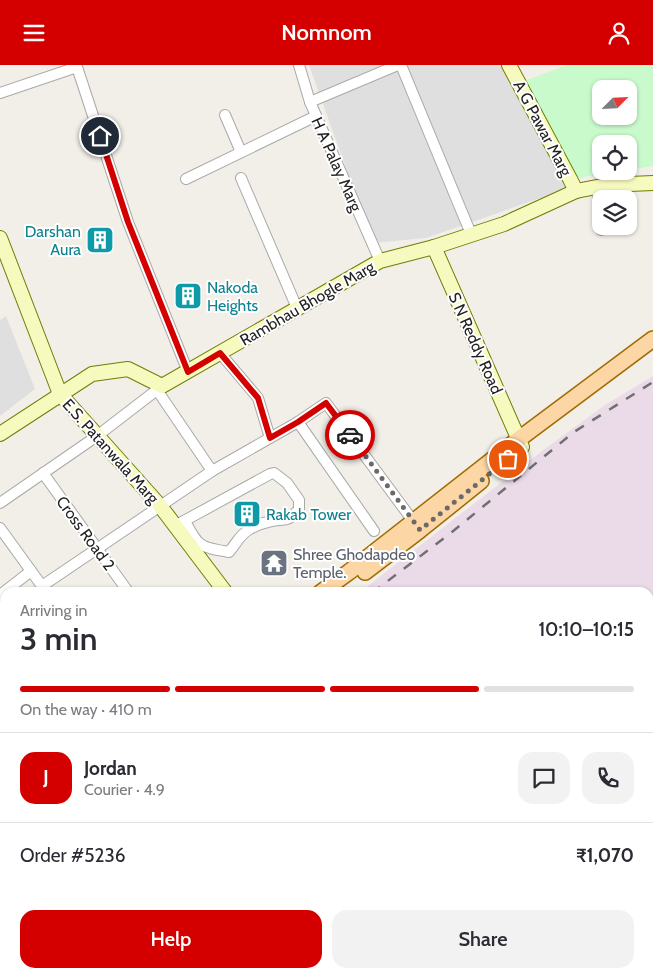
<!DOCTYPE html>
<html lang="en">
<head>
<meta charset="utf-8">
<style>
	:root { --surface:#fff; --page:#f2f2f3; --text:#2b2b33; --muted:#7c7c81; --line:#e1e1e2; --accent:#d40000 }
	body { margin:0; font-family:Cabin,sans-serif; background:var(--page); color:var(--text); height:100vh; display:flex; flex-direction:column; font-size:19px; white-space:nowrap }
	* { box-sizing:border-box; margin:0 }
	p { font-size:16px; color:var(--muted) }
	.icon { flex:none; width:28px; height:28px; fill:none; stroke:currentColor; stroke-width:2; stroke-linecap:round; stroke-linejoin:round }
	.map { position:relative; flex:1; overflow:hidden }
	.panel { position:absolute; left:0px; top:522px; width:654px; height:391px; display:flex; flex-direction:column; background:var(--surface); border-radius:15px 15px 0 0; box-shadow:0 1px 4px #0004 }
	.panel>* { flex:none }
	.needle { width:32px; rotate:66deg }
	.buttons { position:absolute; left:592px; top:15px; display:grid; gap:10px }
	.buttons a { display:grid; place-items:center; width:45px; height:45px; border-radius:10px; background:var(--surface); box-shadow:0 1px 4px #0004; font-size:25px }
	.pin { position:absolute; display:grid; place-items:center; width:42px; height:42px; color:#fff; margin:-21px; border:2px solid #fff; border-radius:50%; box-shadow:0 1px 5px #0007 }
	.courier { position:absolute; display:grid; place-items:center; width:50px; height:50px; margin:-25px; border:4px solid #d40000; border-radius:50%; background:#fff; color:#222; box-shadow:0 1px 6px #0007 }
	.headline em { font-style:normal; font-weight:600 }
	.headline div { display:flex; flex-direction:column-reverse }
	.headline { display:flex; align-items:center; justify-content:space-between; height:85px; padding:0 20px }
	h1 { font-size:32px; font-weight:600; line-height:38px }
	.bar { display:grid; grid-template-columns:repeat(4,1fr); gap:8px 5px; align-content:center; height:60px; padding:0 20px }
	.bar i { height:6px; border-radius:4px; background:var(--line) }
	.bar .current { background:var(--accent) }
	.bar p { grid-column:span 4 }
	.line { display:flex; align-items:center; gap:12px; padding:0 20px; border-top:1px solid var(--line) }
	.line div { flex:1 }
	.round { display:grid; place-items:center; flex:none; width:52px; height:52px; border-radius:15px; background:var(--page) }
	.action { display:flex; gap:10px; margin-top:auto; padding:10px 20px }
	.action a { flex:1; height:58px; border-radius:15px; background:var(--accent); color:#fff; font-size:20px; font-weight:600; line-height:58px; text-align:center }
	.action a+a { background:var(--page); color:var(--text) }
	header { display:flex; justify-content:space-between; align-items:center; height:65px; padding:0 20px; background:var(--accent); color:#fff; font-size:22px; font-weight:600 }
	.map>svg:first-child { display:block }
	.residential { fill:#e0dfdf }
	.industrial { fill:#ebdbe8 }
	.park { fill:#c8facc; fill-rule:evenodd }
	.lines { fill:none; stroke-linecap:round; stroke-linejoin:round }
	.street-casing { stroke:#a9a9a9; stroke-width:12 }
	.secondary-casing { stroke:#707d05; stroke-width:16 }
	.primary-casing { stroke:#a06b00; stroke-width:18 }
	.street { stroke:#fff; stroke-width:10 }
	.secondary { stroke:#f7fabf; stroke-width:14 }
	.primary { stroke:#fcd6a4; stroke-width:15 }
	.rail { stroke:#707070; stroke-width:2.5; stroke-dasharray:10 10; stroke-linecap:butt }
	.done { stroke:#6b6a68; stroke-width:5; stroke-dasharray:0 9 }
	.route { stroke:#d40000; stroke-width:6 }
	.labels { text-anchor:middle; stroke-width:4; stroke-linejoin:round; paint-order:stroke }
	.street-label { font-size:16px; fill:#222; stroke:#fff }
	.culture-label { font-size:16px; fill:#0d838f; stroke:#fff; text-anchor:start }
	.worship-label { font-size:16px; fill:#5b616d; stroke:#fff; text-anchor:start }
</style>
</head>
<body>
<header><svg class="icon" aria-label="menu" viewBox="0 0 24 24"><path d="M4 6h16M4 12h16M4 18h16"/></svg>Nomnom<svg class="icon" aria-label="person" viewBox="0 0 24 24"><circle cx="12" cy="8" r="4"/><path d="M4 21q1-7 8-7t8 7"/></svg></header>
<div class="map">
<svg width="653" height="913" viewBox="0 0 653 913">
	<rect width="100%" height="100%" fill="#f2efe9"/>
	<g class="residential">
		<polygon points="309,0 503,0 569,123 426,173 373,178"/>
		<polygon points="6,251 35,324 0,351 0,255"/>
	</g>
	<polygon class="industrial" points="653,311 653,913 0,913 0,775 5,771 5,909 649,909 649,528 360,527 542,386 605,340"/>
	<path class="park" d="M567,0H653V101L629,105V79H601V106H618L572,114L519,18ZM601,24H629V51H601Z"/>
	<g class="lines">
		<defs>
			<g id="street">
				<polyline points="299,0 310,37 380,196"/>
				<polyline points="401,0 471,169"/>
				<polyline points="0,28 77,2 128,157 188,307"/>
				<polyline points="310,37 398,0"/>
				<polyline points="225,50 241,87"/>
				<polyline points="241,113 297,243"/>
				<polyline points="186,114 316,51"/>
				<polyline points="597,121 601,165"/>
				<polyline points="220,288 258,333 270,373"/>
				<polyline points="157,325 212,406"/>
				<polyline points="298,357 374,466"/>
				<polyline points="43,408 129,528"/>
				<polyline points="0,438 97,371 162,321"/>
				<path d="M176,461L182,457L270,409L274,408L287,418L299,435V444C286,460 284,452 268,457C262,458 255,461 250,464C240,469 236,479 229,487C199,482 199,482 185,456"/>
				<polyline points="0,463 47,528"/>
				<polyline points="42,521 212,406 298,357 326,338 416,460"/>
				<polyline points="0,530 31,506"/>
				<polyline points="0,616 5,619"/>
				<polyline points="0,715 5,722"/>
			</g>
			<g id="secondary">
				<polyline points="509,0 570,114 576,126"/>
				<polyline points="0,173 60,329 161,442 226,528"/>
				<polyline points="434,182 522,382"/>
				<polyline points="0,369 92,309 128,304 162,321 380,196 434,182 504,159 576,126 607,120 653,118"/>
			</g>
			<g id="primary">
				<polyline points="365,507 420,465 481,416"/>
				<polyline points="320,528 349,507 519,374 653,274"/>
				<polyline points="0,771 5,767"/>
			</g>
		</defs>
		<use href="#street" class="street-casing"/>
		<use href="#secondary" class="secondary-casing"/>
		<use href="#primary" class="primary-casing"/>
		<use href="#street" class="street"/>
		<use href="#secondary" class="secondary"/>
		<use href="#primary" class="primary"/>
		<g class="rail">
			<polyline points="372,528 452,467 574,367 653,317"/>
			<polyline points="0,810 5,806"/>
		</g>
	</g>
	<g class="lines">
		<polyline class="done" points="350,370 420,465 508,394"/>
		<polyline class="route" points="100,71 128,157 188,307 220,288 258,333 270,373 298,357 326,338 350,370"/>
	</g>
	<defs>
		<symbol id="building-square" viewBox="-11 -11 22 22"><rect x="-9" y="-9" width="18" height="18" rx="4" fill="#0f9aa8" stroke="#fff"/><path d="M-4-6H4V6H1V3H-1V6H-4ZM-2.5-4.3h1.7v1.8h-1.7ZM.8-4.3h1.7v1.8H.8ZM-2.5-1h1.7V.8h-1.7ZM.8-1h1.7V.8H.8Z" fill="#fff"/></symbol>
		<symbol id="temple-square" viewBox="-11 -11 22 22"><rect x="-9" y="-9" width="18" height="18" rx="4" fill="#6b7280" stroke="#fff"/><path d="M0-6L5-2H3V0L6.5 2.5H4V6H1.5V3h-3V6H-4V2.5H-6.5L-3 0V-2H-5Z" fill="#fff"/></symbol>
	</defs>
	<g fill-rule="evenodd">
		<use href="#building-square" x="84" y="159" width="32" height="32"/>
		<use href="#building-square" x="172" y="215" width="32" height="32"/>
		<use href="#building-square" x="231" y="433" width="32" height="32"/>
		<use href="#temple-square" x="258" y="482" width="32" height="32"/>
	</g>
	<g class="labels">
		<g class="street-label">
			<text transform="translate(543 63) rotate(62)" y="6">A G Pawar Marg</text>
			<text transform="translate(337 99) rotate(66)" y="6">H A Palay Marg</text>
			<text transform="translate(307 238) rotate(-30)" y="6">Rambhau Bhogle Marg</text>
			<text transform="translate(476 278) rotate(66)" y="6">S N Reddy Road</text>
			<text transform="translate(111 386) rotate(48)" y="6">E.S. Patanwala Marg</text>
			<text transform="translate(86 468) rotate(54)" y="6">Cross Road 2</text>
		</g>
		<g class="culture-label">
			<text x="81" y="172" text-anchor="end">Darshan<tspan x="81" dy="18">Aura</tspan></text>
			<text x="207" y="228">Nakoda<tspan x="207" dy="18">Heights</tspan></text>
			<text x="266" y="455">Rakab Tower</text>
		</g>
		<g class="worship-label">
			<text x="293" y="495">Shree Ghodapdeo<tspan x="293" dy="18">Temple.</tspan></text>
		</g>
	</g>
</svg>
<div class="buttons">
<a><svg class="needle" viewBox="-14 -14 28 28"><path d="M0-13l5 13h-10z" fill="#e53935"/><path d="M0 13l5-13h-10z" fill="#7c7c81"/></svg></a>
<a><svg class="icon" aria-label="locate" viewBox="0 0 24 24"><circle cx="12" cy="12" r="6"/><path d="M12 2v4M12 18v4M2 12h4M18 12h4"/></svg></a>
<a><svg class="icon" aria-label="layers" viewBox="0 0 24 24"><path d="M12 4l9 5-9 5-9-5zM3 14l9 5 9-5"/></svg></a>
</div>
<div class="pin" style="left:508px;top:394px;background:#ea580c"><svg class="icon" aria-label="bag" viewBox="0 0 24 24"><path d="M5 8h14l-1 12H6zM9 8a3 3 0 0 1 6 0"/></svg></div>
<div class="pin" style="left:100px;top:71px;background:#1f2937"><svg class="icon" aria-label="home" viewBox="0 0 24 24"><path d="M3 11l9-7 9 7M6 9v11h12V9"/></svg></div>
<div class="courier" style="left:350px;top:370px"><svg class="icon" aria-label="car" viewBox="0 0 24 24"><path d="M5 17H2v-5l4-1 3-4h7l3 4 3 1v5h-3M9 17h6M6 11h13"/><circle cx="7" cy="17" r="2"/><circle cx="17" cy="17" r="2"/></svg></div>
<section class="panel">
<div class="headline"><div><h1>3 min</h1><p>Arriving in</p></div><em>10:10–10:15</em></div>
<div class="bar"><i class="current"></i><i class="current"></i><i class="current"></i><i></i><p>On the way · 410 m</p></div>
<div class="line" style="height:90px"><b class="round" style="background:var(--accent);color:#fff">J</b><div><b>Jordan</b><p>Courier · 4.9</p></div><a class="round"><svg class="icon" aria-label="chat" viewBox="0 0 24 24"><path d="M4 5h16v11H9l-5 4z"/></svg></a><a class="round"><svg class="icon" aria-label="phone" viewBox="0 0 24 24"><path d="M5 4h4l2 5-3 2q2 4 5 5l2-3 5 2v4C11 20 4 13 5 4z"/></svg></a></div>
<div class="line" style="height:65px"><div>Order #5236</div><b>₹1,070</b></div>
<div class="action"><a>Help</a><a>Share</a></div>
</section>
</div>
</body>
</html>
